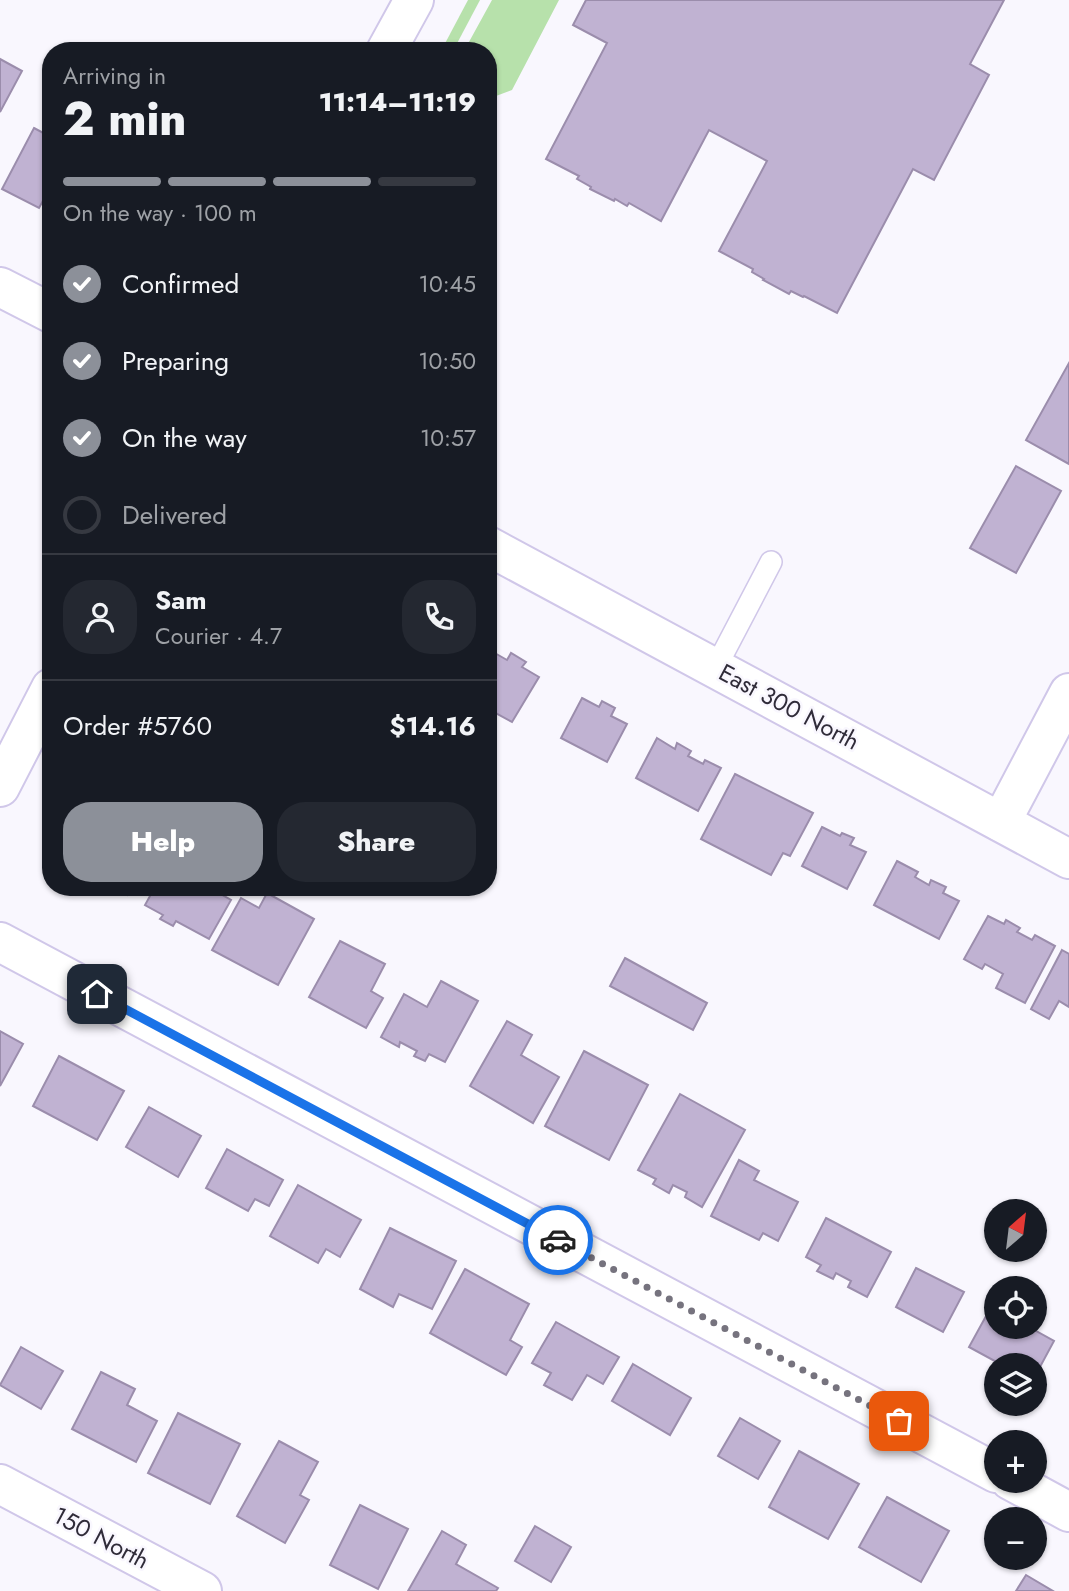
<!DOCTYPE html>
<html lang="en">
<head>
<meta charset="utf-8">
<style>
	:root { --surface:#171b24; --page:#242831; --text:#f1f3f6; --muted:#9ea1a6; --line:#363941; --accent:#8c9099 }
	body { margin:0; font-family:Jost,sans-serif; background:var(--page); color:var(--text); height:100vh; display:flex; flex-direction:column; font-size:26px; white-space:nowrap }
	* { box-sizing:border-box; margin:0 }
	p { font-size:23px; color:var(--muted) }
	.icon { flex:none; width:38px; height:38px; fill:none; stroke:currentColor; stroke-width:2; stroke-linecap:round; stroke-linejoin:round }
	.map { position:relative; flex:1; overflow:hidden }
	.details { position:absolute; left:42px; top:42px; width:455px; height:854px; display:flex; flex-direction:column; background:var(--surface); border-radius:28px; box-shadow:0 2px 5px #0004 }
	.details>* { flex:none }
	.needle { width:46px; rotate:28deg }
	.controls { position:absolute; left:984px; top:1199px; display:grid; gap:14px }
	.controls a { display:grid; place-items:center; width:63px; height:63px; border-radius:50%; background:var(--surface); box-shadow:0 2px 5px #0004; font-size:35px }
	.pin { position:absolute; display:grid; place-items:center; width:60px; height:60px; color:#fff; margin:-30px; border-radius:14px; box-shadow:0 4px 10px #0006 }
	.courier { position:absolute; display:grid; place-items:center; width:70px; height:70px; margin:-35px; border:5px solid #1a73e8; border-radius:50%; background:#fff; color:#222; box-shadow:0 2px 9px #0007 }
	.overview em { font-style:normal; font-weight:800 }
	.overview div { display:flex; flex-direction:column-reverse }
	.overview { display:flex; align-items:center; justify-content:space-between; height:119px; padding:0 21px }
	h1 { font-size:46px; font-weight:800; line-height:52px }
	.bar { display:grid; grid-template-columns:repeat(4,1fr); gap:10px 7px; align-content:center; height:84px; padding:0 21px }
	.bar i { height:9px; border-radius:5px; background:var(--line) }
	.bar .on { background:var(--accent) }
	.bar p { grid-column:span 4 }
	.line { display:flex; align-items:center; gap:18px; padding:0 21px; border-top:2px solid var(--line) }
	.line div { flex:1 }
	.round { display:grid; place-items:center; flex:none; width:74px; height:74px; border-radius:28px; background:var(--page) }
	ol { padding:0 21px; list-style:none }
	li { display:flex; align-items:center; gap:21px; height:77px }
	li p { margin-inline-start:auto }
	li .icon { padding:7px; border-radius:50%; background:var(--accent); color:#fff; stroke-width:4 }
	li:last-child { color:var(--muted) }
	li i { width:38px; height:38px; border:4px solid var(--line); border-radius:50% }
	.primary-button { display:flex; gap:14px; margin-top:auto; padding:14px 21px }
	.primary-button a { flex:1; height:80px; border-radius:28px; background:var(--accent); color:#fff; font-size:28px; font-weight:800; line-height:80px; text-align:center }
	.primary-button a+a { background:var(--page); color:var(--text) }
	.map>svg:first-child { display:block }
	.green { fill:#b7e1ab }
	.building { fill:#c0b2d2; stroke:#9b8dac; stroke-width:2 }
	.lines { fill:none; stroke-linecap:round; stroke-linejoin:round }
	.service-casing { stroke:#d0c7e9; stroke-width:24 }
	.minor-casing { stroke:#d0c7e9; stroke-width:42 }
	.tertiary-casing { stroke:#d0c7e9; stroke-width:42 }
	.secondary-casing { stroke:#d0c7e9; stroke-width:42 }
	.service { stroke:#fff; stroke-width:21 }
	.minor { stroke:#fff; stroke-width:38 }
	.tertiary { stroke:#fff; stroke-width:38 }
	.secondary { stroke:#fff; stroke-width:38 }
	.done { stroke:#76737e; stroke-width:7; stroke-dasharray:0 12.6 }
	.route { stroke:#1a73e8; stroke-width:9 }
	.labels { text-anchor:middle; stroke-width:5; stroke-linejoin:round; paint-order:stroke }
	.street-label { font-size:24px; fill:#302c39; stroke:#f9f7fe }
</style>
</head>
<body>
<div class="map">
<svg width="1069" height="1591" viewBox="0 0 1069 1591">
	<rect width="100%" height="100%" fill="#f9f7fe"/>
	<g class="green">
		<polygon points="468,0 480,0 453,51 441,51"/>
		<polygon points="492,0 559,0 512,90 496,96 488,92 488,51 464,51"/>
	</g>
	<g class="building">
		<polygon points="586,0 1004,0 970,64 989,75 934,180 913,169 837,313 804,296 803,297 791,291 789,294 763,280 764,279 752,272 753,269 719,251 767,161 709,130 661,221 629,203 627,206 615,199 614,201 590,189 591,187 577,179 579,176 546,159 607,43 573,25"/>
		<polygon points="0,59 22,71 0,112"/>
		<polygon points="34,128 51,137 51,186 39,208 2,189"/>
		<polygon points="1069,363 1069,464 1026,440"/>
		<polygon points="1016,466 1061,491 1016,573 970,548"/>
		<polygon points="493,652 507,660 511,653 526,662 522,667 539,677 512,722 488,709 488,659"/>
		<polygon points="582,698 599,707 602,701 615,708 611,716 627,724 607,762 561,738"/>
		<polygon points="657,738 675,749 677,743 691,751 688,756 703,764 705,760 721,768 698,811 636,778"/>
		<polygon points="735,774 813,813 790,856 783,853 771,875 701,839"/>
		<polygon points="822,827 840,836 842,833 854,838 850,845 866,852 847,889 802,866"/>
		<polygon points="897,861 918,872 915,877 929,885 931,880 946,887 943,893 959,901 939,939 874,905"/>
		<polygon points="112,887 131,887 127,895"/>
		<polygon points="155,887 208,887 231,900 209,939 176,921 173,926 160,919 163,915 145,905"/>
		<polygon points="267,893 314,919 278,985 212,950 241,898 259,908"/>
		<polygon points="988,916 1004,924 1006,920 1020,928 1017,932 1032,940 1035,935 1055,946 1025,1003 996,988 1003,974 985,964 982,969 964,959"/>
		<polygon points="340,941 385,964 371,991 383,998 366,1028 309,997"/>
		<polygon points="1062,950 1069,954 1069,1007 1059,1001 1049,1019 1031,1009"/>
		<polygon points="625,958 707,1003 693,1030 610,986"/>
		<polygon points="441,981 478,1001 445,1062 429,1054 425,1061 414,1056 417,1051 400,1042 399,1047 381,1037 404,994 427,1007"/>
		<polygon points="507,1021 532,1035 521,1055 559,1077 533,1123 470,1086"/>
		<polygon points="0,1031 23,1044 0,1086"/>
		<polygon points="584,1051 648,1085 609,1160 545,1126"/>
		<polygon points="59,1056 124,1091 97,1140 33,1106"/>
		<polygon points="680,1094 745,1130 702,1207 685,1197 687,1192 673,1185 669,1193 653,1184 656,1179 638,1170"/>
		<polygon points="149,1107 201,1136 178,1177 126,1147"/>
		<polygon points="227,1149 283,1180 269,1206 255,1199 248,1211 206,1188"/>
		<polygon points="739,1160 759,1171 754,1180 798,1202 778,1241 763,1233 759,1240 711,1216"/>
		<polygon points="298,1185 361,1220 340,1257 326,1249 318,1263 270,1236"/>
		<polygon points="826,1218 891,1252 867,1297 848,1287 851,1281 836,1273 833,1279 817,1271 821,1265 806,1257"/>
		<polygon points="390,1228 456,1261 432,1309 399,1294 393,1307 360,1289"/>
		<polygon points="916,1268 964,1292 943,1332 896,1307"/>
		<polygon points="465,1269 529,1304 510,1340 522,1347 506,1375 430,1333"/>
		<polygon points="991,1307 996,1309 996,1326 1027,1326 1054,1341 1034,1378 1034,1365 1002,1365 969,1347"/>
		<polygon points="556,1322 619,1357 603,1384 587,1375 572,1400 544,1385 551,1373 532,1363"/>
		<polygon points="21,1347 63,1371 41,1409 0,1385"/>
		<polygon points="633,1364 691,1398 670,1435 612,1401"/>
		<polygon points="101,1372 135,1389 127,1405 157,1421 136,1462 72,1429"/>
		<polygon points="178,1413 240,1444 210,1504 148,1473"/>
		<polygon points="740,1418 780,1441 758,1479 718,1456"/>
		<polygon points="279,1441 318,1462 300,1495 309,1500 285,1543 237,1516"/>
		<polygon points="799,1451 859,1484 828,1539 769,1507"/>
		<polygon points="887,1497 949,1531 921,1582 859,1547"/>
		<polygon points="360,1505 408,1529 378,1589 330,1565"/>
		<polygon points="535,1526 571,1547 551,1582 515,1561"/>
		<polygon points="442,1531 466,1545 456,1564 498,1588 496,1591 408,1591"/>
		<polygon points="1026,1575 1053,1591 1016,1591"/>
	</g>
	<g class="lines">
		<defs>
			<polyline id="service" points="716,667 771,562"/>
			<g id="minor">
				<polyline points="0,287 51,313"/>
				<polyline points="1001,822 1069,693"/>
				<polyline points="0,942 996,1473"/>
				<polyline points="1010,1480 1069,1512"/>
				<polyline points="0,1484 202,1591"/>
			</g>
			<polyline id="tertiary" points="488,546 1069,859"/>
			<g id="secondary">
				<polyline points="386,51 414,0"/>
				<polyline points="0,787 51,688"/>
			</g>
		</defs>
		<use href="#service" class="service-casing"/>
		<use href="#minor" class="minor-casing"/>
		<use href="#tertiary" class="tertiary-casing"/>
		<use href="#secondary" class="secondary-casing"/>
		<use href="#service" class="service"/>
		<use href="#minor" class="minor"/>
		<use href="#tertiary" class="tertiary"/>
		<use href="#secondary" class="secondary"/>
	</g>
	<g class="lines">
		<polyline class="done" points="558,1240 899,1421"/>
		<polyline class="route" points="97,994 558,1240"/>
	</g>
	<g class="labels">
		<g class="street-label">
			<text transform="translate(789 707) rotate(28)" y="8">East 300 North</text>
			<text transform="translate(101 1538) rotate(28)" y="8">150 North</text>
		</g>
	</g>
</svg>
<div class="controls">
<a><svg class="needle" viewBox="-14 -14 28 28"><path d="M0-13l5 13h-10z" fill="#e53935"/><path d="M0 13l5-13h-10z" fill="#9ea1a6"/></svg></a>
<a><svg class="icon" aria-label="locate" viewBox="0 0 24 24"><circle cx="12" cy="12" r="6"/><path d="M12 2v4M12 18v4M2 12h4M18 12h4"/></svg></a>
<a><svg class="icon" aria-label="layers" viewBox="0 0 24 24"><path d="M12 4l9 5-9 5-9-5zM3 14l9 5 9-5"/></svg></a>
<a>+</a>
<a>−</a>
</div>
<div class="pin" style="left:899px;top:1421px;background:#ea580c"><svg class="icon" aria-label="bag" viewBox="0 0 24 24"><path d="M5 8h14l-1 12H6zM9 8a3 3 0 0 1 6 0"/></svg></div>
<div class="pin" style="left:97px;top:994px;background:#1f2937"><svg class="icon" aria-label="home" viewBox="0 0 24 24"><path d="M3 11l9-7 9 7M6 9v11h12V9"/></svg></div>
<div class="courier" style="left:558px;top:1240px"><svg class="icon" aria-label="car" viewBox="0 0 24 24"><path d="M5 17H2v-5l4-1 3-4h7l3 4 3 1v5h-3M9 17h6M6 11h13"/><circle cx="7" cy="17" r="2"/><circle cx="17" cy="17" r="2"/></svg></div>
<section class="details">
<div class="overview"><div><h1>2 min</h1><p>Arriving in</p></div><em>11:14–11:19</em></div>
<div class="bar"><i class="on"></i><i class="on"></i><i class="on"></i><i></i><p>On the way · 100 m</p></div>
<ol>
<li><svg class="icon" aria-label="check" viewBox="0 0 24 24"><path d="M5 12l5 5 9-10"/></svg>Confirmed<p>10:45</p></li>
<li><svg class="icon" aria-label="check" viewBox="0 0 24 24"><path d="M5 12l5 5 9-10"/></svg>Preparing<p>10:50</p></li>
<li><svg class="icon" aria-label="check" viewBox="0 0 24 24"><path d="M5 12l5 5 9-10"/></svg>On the way<p>10:57</p></li>
<li><i></i>Delivered</li>
</ol>
<div class="line" style="height:126px"><a class="round"><svg class="icon" aria-label="person" viewBox="0 0 24 24"><circle cx="12" cy="8" r="4"/><path d="M4 21q1-7 8-7t8 7"/></svg></a><div><b>Sam</b><p>Courier · 4.7</p></div><a class="round"><svg class="icon" aria-label="phone" viewBox="0 0 24 24"><path d="M5 4h4l2 5-3 2q2 4 5 5l2-3 5 2v4C11 20 4 13 5 4z"/></svg></a></div>
<div class="line" style="height:91px"><div>Order #5760</div><b>$14.16</b></div>
<div class="primary-button"><a>Help</a><a>Share</a></div>
</section>
</div>
</body>
</html>
